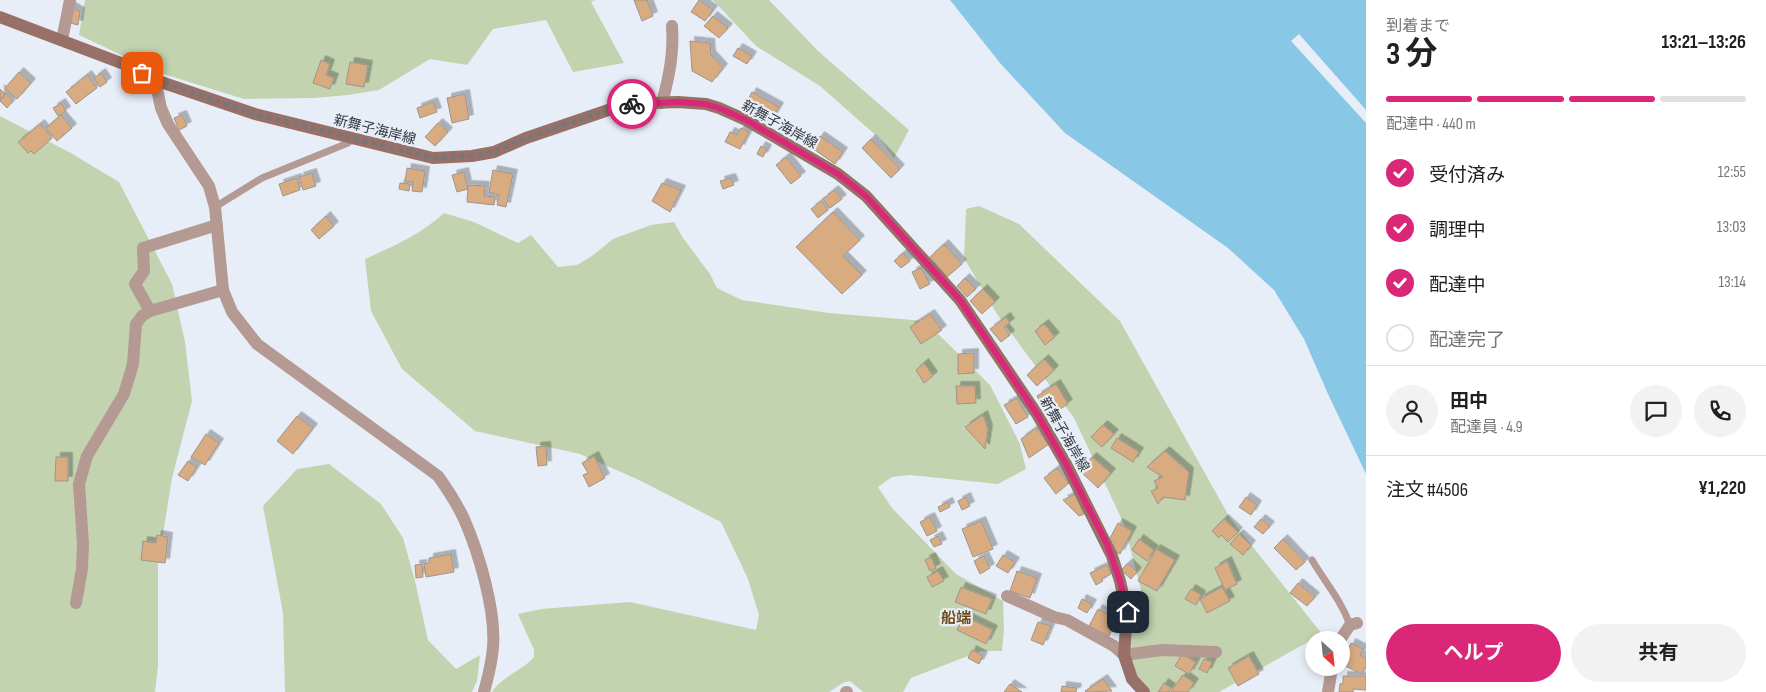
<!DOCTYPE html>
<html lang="ja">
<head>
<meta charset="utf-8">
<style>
	:root { --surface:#fff; --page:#f2f2f2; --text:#202124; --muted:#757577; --line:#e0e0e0; --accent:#db2777 }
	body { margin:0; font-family:"Sofia Sans Condensed","Noto Sans JP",sans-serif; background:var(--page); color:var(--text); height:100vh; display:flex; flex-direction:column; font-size:19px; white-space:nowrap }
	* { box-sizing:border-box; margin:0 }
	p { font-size:16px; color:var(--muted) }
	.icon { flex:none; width:28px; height:28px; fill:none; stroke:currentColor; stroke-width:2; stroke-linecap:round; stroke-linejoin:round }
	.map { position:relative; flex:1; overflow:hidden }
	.drawer { display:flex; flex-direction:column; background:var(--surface); width:400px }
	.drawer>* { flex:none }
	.needle { width:32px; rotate:153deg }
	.buttons { position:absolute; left:1305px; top:631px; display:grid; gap:10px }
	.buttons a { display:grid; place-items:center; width:45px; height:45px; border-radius:50%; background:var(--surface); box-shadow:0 2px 8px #0003; font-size:25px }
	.pin { position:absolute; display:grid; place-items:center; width:42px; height:42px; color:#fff; margin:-21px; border-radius:10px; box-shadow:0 2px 8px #0006 }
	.courier { position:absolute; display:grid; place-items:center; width:50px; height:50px; margin:-25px; border:4px solid #db2777; border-radius:50%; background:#fff; color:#222; box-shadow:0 1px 6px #0007 }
	.head em { font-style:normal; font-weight:700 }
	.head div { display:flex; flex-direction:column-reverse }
	.head { display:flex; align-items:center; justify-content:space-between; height:85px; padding:0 20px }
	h1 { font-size:32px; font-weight:700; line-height:38px }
	.bar { display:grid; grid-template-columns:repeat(4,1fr); gap:8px 5px; align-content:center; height:60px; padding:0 20px }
	.bar i { height:6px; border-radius:4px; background:var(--line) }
	.bar .current { background:var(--accent) }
	.bar p { grid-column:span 4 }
	.line { display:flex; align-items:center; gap:12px; padding:0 20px; border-top:1px solid var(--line) }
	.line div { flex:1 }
	.round { display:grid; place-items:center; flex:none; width:52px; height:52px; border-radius:26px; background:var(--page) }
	ol { padding:0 20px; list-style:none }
	li { display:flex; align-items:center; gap:15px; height:55px }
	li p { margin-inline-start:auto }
	li .icon { padding:5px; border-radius:50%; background:var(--accent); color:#fff; stroke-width:4 }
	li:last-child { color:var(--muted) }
	li i { width:28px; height:28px; border:2px solid var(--line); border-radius:50% }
	.primary-button { display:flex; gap:10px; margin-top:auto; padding:10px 20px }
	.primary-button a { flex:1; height:58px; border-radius:30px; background:var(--accent); color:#fff; font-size:20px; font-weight:700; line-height:58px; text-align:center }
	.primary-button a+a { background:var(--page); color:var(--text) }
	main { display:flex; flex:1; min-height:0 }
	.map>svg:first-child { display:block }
	.green { fill:#c3d3b0 }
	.water { fill:#88c7e5 }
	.pier { fill:#e8eef8 }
	.building { fill:#d8ab80; stroke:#9d958e; filter:url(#shadow) }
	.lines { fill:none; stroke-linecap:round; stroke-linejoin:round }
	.service { stroke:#b59993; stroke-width:7 }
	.minor { stroke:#b59993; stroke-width:12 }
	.secondary { stroke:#987067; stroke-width:12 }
	.done { stroke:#74787e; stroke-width:5; stroke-dasharray:0 9 }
	.route { stroke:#db2777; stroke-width:6 }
	.labels { text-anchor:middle; stroke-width:4.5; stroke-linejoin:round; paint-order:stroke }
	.street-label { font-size:14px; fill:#36383c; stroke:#e8eef8 }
	.neighbourhood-label { font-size:15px; font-weight:bold; fill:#6c4a17; stroke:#e8eef8 }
</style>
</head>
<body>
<main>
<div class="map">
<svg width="1366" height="692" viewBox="0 0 1366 692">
	<defs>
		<filter id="shadow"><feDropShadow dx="4.5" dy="-4.5" stdDeviation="0" flood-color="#0004"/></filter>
	</defs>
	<rect width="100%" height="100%" fill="#e8eef8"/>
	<g class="green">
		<polygon points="85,0 595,0 591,2 624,63 573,72 546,20 493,29 467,65 430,59 379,90 348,95 314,98 244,99 157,72 79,35"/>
		<polygon points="713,0 769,0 818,51 909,130 894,158 880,139 820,86 756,46"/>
		<polygon points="0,116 69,152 119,182 172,284 185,342 192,401 172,478 158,565 158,666 155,692 0,692"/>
		<polygon points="979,206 1019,224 1120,321 1230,518 1322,634 1219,692 1148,692 1143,689 1126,656 1141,590 1124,524 1074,418 997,314 964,258 966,209"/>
		<path d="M444,213L474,222L518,243L531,235L558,267L577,265L592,256L613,239L651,225L674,222L683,238L710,274L717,288L742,300L829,313L925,321L990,385L1020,444L1026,469L998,484L910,475L892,477L878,487L892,508L956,574L1003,601L1004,629L1002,651H981L911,678L903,692H863L850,681L843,683L829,692H492C501,677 523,670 534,657V650L518,614L541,609L630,602L756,630L759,615L748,579L721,522L639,480L580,454L475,431L402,369L371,311L365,259C394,246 420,235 444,213Z"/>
		<polygon points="329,464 381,504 403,538 415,581 428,640 456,669 480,655 477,681 472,692 285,692 283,613 263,506 297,469"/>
	</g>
	<polygon class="water" points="950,0 1366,0 1366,474 1328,394 1304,339 1274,290 1228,248 1065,133 1000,63"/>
	<polygon class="pier" points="1299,34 1366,110 1366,123 1291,41"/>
	<g class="building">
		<polygon points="634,0 647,0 653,16 642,21"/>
		<polygon points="699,0 713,10 705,21 691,12"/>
		<polygon points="70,6 80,12 78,25 66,22"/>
		<polygon points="713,16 728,28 719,38 704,26"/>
		<polygon points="690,41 710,43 711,55 723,68 712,82 692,71"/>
		<polygon points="738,48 752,56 747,64 733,56"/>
		<polygon points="321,60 330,64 326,75 334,78 330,89 313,83"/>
		<polygon points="350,62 368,65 364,87 346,84"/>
		<polygon points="19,72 31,83 17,99 5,88"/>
		<polygon points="101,73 107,82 100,87 94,78"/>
		<polygon points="87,75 97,88 76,104 66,92"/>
		<polygon points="0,89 5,94 0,100"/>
		<polygon points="752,92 779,107 769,124 743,110"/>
		<polygon points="6,93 13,101 7,108 0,101"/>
		<polygon points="465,94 469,119 452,123 447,98"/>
		<polygon points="433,102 437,112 420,118 417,108"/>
		<polygon points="61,103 66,111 58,116 53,108"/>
		<polygon points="61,115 72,128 57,141 46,128"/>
		<polygon points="182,115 187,126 179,130 174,118"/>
		<polygon points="438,123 448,132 435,146 425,137"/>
		<polygon points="40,124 52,138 34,154 31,151 28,153 18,142"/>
		<polygon points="741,128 749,132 740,149 725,142 730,132 737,135"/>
		<polygon points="820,136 843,152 835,164 812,148"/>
		<polygon points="871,139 900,169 891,178 862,148"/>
		<polygon points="761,146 767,149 763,157 757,154"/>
		<polygon points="786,157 801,176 791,184 776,165"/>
		<polygon points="407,168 425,171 422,192 412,191 413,182 405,181"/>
		<polygon points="493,170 513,174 506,207 497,205 499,195 489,192"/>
		<polygon points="464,172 468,189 457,192 452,175"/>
		<polygon points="312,173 316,186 303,190 299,177"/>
		<polygon points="297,178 300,190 283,196 279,184"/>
		<polygon points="731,178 734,185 723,189 720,181"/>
		<polygon points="400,183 410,184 409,191 399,189"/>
		<polygon points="662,183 681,190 670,212 652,201"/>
		<polygon points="468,185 485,186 484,196 495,197 494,205 467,202"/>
		<polygon points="834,190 842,199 830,208 823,199"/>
		<polygon points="821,201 828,210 818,218 811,209"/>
		<polygon points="833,212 860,240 843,256 862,275 842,294 796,247"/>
		<polygon points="326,216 334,226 319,239 311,230"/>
		<polygon points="944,244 962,264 947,277 930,257"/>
		<polygon points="903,253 910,261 901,268 894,261"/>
		<polygon points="921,268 930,284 920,289 912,272"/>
		<polygon points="965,278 976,289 967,297 957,286"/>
		<polygon points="983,289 995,302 982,314 970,301"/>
		<polygon points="930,314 942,330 921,344 910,327"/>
		<polygon points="1006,317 1010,323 1004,327 1010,335 1001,342 990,329"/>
		<polygon points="1044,324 1055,337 1045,345 1035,331"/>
		<polygon points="974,353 974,373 958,374 958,354"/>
		<polygon points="1044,359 1054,370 1037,386 1027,375"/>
		<polygon points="924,363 933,376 924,383 916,370"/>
		<polygon points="1056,384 1068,404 1049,416 1037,396"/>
		<polygon points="956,386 975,386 976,403 957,404"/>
		<polygon points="1017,398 1028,417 1016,424 1004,405"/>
		<polygon points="983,415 988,429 985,449 965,427"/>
		<polygon points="297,416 313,428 293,454 277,441"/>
		<polygon points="1103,425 1114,434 1102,447 1091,437"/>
		<polygon points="1036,428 1049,444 1029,458 1021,439"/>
		<polygon points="206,434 219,443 205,465 191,457"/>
		<polygon points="1117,438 1139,452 1133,462 1111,448"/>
		<polygon points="546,446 547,465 538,466 536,447"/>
		<polygon points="1165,451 1189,472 1185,500 1163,497 1158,504 1151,491 1158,488 1154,481 1163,477 1147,467"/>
		<polygon points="594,456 605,478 589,487 583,475 588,473 582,463"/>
		<polygon points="56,457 68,457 68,481 55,481"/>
		<polygon points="1092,457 1111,473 1098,488 1080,471"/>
		<polygon points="188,461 197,467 188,481 178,475"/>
		<polygon points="1057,468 1069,483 1056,494 1044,478"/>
		<polygon points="1075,494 1084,514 1079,516 1063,500"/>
		<polygon points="966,497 970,506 962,510 958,501"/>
		<polygon points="1246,497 1257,505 1251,515 1239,507"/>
		<polygon points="948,502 950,507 940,512 938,507"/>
		<polygon points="930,517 937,531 927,536 920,522"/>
		<polygon points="1224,519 1238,532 1228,542 1221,535 1219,538 1212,531"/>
		<polygon points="1261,519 1270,526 1263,534 1254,527"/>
		<polygon points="981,521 993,549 973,557 962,529"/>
		<polygon points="1118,523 1132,531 1120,554 1111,549 1114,543 1109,540"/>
		<polygon points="1239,534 1251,545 1243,555 1230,544"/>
		<polygon points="157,535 168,537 165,563 141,560 143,541 156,543"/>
		<polygon points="938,536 942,544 934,547 930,540"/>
		<polygon points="1139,539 1154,550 1147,561 1132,550"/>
		<polygon points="1283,539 1305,562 1296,570 1274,548"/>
		<polygon points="1156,549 1175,560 1157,591 1138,581"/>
		<polygon points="451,554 454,572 426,577 424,564 429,563 429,558"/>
		<polygon points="1003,555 1015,562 1008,573 996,566"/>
		<polygon points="984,556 990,568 980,574 974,561"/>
		<polygon points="931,557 936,568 930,571 925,560"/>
		<polygon points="1227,561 1237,584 1225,590 1215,568"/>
		<polygon points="1128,563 1137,572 1131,579 1121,570"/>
		<polygon points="422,564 423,577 416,578 415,565"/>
		<polygon points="1107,565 1111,574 1101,579 1103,581 1096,585 1090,573"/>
		<polygon points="938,571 944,581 932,587 927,577"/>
		<polygon points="1017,571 1037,578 1030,598 1010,591"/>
		<polygon points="1298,583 1315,597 1307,606 1290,593"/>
		<polygon points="961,587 992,599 986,614 955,602"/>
		<polygon points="1222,587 1230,601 1207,613 1200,599"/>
		<polygon points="1191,589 1201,595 1196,605 1185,599"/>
		<polygon points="1082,599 1092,604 1087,613 1078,608"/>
		<polygon points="1098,609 1117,619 1109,636 1089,626"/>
		<polygon points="964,616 993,630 986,644 957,630"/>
		<polygon points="1038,622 1051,626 1043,645 1031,640"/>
		<polygon points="1351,643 1363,649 1360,655 1366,658 1366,666 1362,674 1341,664"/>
		<polygon points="972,650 983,656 979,664 968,658"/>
		<polygon points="1182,654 1196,662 1189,674 1175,666"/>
		<polygon points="1249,656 1259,674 1238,686 1228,668"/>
		<polygon points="1204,659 1212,662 1207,673 1199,669"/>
		<polygon points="1183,675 1194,683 1188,692 1172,692 1171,691"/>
		<polygon points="1343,676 1366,676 1366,690 1353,689 1353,692 1339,692 1340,684 1343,683"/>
		<polygon points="1103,679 1112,691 1086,692 1085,691"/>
		<polygon points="1164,683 1171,688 1169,692 1158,692"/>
		<polygon points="1010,684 1022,692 1004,692"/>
		<polygon points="1062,686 1077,688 1076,692 1061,692"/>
	</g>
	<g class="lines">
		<g class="service">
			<polyline points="215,207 262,178 348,143 353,138"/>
			<path d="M1312,560C1325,582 1341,600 1350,625"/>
		</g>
		<g class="minor">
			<polyline points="62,40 70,0"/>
			<path d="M155,80L161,108L168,124L209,186L215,207L223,290L232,312L257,344L438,476C448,490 457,504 464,519C479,553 496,611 493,647C492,663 488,677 484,692"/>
			<path d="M662,103C669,77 674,53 672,26"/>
			<polyline points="150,311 135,284 144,271 143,248 217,225"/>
			<polyline points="1007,596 1054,617 1067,620 1114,646 1124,655 1162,650 1216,652"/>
			<polyline points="76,603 82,569 83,544 79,484 87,456 124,394 133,364 136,324 142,316 150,311 223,290"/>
			<polyline points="1340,640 1350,625 1357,623"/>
			<polyline points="846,692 847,692"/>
			<polyline points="1328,692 1332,668"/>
		</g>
		<polyline class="secondary" points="0,17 129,66 155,80 255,114 433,158 472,156 494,152 526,138 626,104 678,102 706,104 719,108 746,120 838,174 866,196 960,300 1037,414 1066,464 1112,556 1120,581 1127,612 1124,655 1132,679 1144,692"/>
	</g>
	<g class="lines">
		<polyline class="done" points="142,73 155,80 255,114 433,158 472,156 494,152 526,138 626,104 632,104"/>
		<polyline class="route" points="632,104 678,102 706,104 719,108 746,120 838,174 866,196 960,300 1037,414 1066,464 1107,544 1120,581 1128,612"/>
	</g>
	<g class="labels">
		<g class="street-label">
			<text transform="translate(780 124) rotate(29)" y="5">新舞子海岸線</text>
			<text transform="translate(375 129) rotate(14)" y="5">新舞子海岸線</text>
			<text transform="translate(1065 434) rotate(60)" y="5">新舞子海岸線</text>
		</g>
		<g class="neighbourhood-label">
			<text x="956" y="623">船端</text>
		</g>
	</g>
</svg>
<div class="buttons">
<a><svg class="needle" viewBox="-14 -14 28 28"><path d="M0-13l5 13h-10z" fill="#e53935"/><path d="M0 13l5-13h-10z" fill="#757577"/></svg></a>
</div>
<div class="pin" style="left:142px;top:73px;background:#ea580c"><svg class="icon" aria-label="bag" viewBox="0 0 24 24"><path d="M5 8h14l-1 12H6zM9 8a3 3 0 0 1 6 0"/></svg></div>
<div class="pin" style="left:1128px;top:612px;background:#1f2937"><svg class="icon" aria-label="home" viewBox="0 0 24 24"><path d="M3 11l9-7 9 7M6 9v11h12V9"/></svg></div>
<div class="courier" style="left:632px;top:104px"><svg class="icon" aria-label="bike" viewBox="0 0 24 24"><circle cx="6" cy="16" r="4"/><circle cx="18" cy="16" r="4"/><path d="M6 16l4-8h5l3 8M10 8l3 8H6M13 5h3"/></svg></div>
</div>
<section class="drawer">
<div class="head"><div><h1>3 分</h1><p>到着まで</p></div><em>13:21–13:26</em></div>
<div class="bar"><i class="current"></i><i class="current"></i><i class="current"></i><i></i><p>配達中 · 440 m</p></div>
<ol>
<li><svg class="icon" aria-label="check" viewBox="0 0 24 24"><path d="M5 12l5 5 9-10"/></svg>受付済み<p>12:55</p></li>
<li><svg class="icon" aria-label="check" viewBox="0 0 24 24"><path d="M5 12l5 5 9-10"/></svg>調理中<p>13:03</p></li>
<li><svg class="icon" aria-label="check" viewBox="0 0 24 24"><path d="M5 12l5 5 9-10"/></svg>配達中<p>13:14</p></li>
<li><i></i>配達完了</li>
</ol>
<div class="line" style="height:90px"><a class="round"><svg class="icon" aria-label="person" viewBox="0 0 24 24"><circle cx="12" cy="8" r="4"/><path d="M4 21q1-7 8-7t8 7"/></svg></a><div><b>田中</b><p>配達員 · 4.9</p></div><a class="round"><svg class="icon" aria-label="chat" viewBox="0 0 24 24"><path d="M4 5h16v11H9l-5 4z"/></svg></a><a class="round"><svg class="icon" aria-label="phone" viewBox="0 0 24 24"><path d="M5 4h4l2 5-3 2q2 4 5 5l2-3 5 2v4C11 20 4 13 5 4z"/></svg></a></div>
<div class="line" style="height:65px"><div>注文 #4506</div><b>¥1,220</b></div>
<div class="primary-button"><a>ヘルプ</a><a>共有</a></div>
</section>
</main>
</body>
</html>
